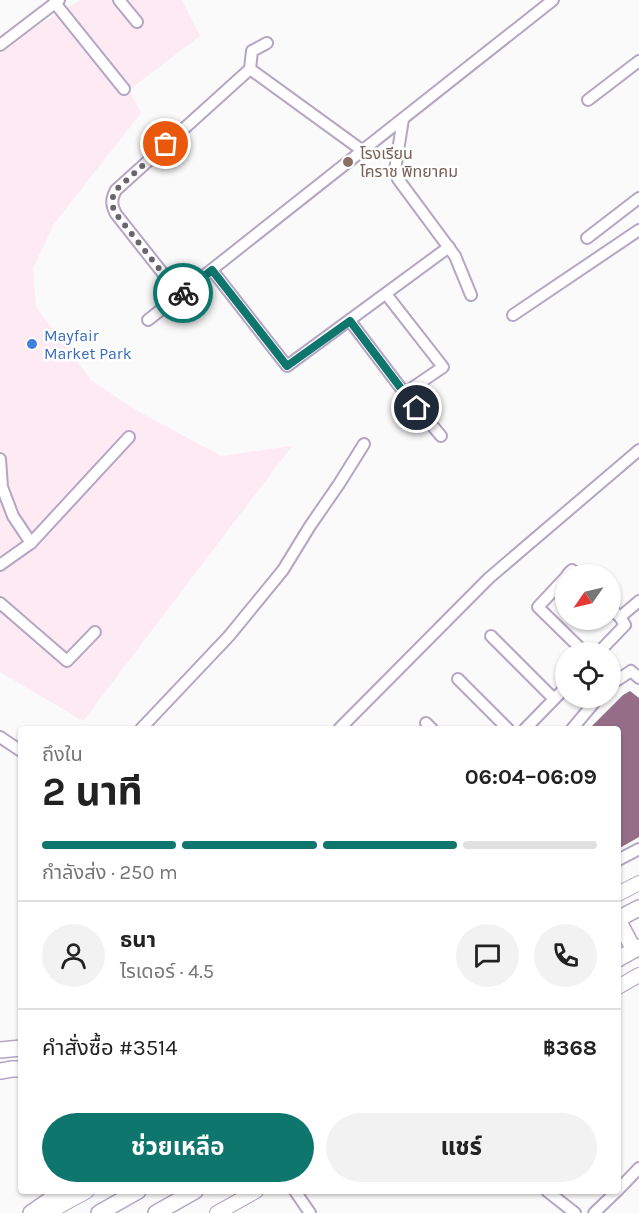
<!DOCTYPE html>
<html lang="th">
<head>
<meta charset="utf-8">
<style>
	:root { --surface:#fff; --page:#f2f2f2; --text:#222; --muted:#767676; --line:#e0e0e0; --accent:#0f766e }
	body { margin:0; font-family:Karla,"Noto Sans Thai",sans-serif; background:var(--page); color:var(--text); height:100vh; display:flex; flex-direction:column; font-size:22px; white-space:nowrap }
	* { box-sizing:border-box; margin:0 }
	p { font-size:20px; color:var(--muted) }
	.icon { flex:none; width:33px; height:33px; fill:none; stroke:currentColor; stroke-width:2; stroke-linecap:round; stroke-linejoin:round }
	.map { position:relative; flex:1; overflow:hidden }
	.panel { position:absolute; left:18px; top:726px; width:603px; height:468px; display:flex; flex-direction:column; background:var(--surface); border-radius:6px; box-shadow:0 2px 4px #0004 }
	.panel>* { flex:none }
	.needle { width:39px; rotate:236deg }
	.tools { position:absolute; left:555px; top:564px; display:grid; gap:12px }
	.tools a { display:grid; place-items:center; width:66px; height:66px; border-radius:50%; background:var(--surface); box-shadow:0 2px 4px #0004; font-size:30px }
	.pin { position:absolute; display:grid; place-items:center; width:51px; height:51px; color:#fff; margin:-26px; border:3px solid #fff; border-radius:50%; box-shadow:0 2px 6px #0007 }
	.courier { position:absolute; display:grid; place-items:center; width:60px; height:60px; margin:-30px; border:4px solid #0f766e; border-radius:50%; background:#fff; color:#222; box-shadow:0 2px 8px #0007 }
	.head em { font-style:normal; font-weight:700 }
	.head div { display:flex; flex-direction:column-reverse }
	.head { display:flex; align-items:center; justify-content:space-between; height:102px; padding:0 24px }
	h1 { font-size:39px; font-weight:700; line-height:45px }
	.bar { display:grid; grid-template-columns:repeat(4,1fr); gap:9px 6px; align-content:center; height:72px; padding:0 24px }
	.bar i { height:8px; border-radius:4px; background:var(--line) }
	.bar .on { background:var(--accent) }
	.bar p { grid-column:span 4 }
	.line { display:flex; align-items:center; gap:15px; padding:0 24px; border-top:2px solid var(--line) }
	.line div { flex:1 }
	.round { display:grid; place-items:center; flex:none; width:63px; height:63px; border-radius:32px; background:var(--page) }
	.action { display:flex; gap:12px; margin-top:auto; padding:12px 24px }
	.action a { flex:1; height:69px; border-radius:36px; background:var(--accent); color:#fff; font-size:24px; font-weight:700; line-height:69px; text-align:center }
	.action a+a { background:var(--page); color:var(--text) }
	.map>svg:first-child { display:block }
	.commercial { fill:#feeaf3 }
	.building { fill:#966d87 }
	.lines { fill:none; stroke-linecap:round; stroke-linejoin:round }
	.minor-casing { stroke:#b4a6c4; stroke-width:14 }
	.major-casing { stroke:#b4a6c4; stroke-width:16 }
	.highway-casing { stroke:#b4a6c4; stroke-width:18 }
	.minor { stroke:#fff; stroke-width:10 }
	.major { stroke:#fff; stroke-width:14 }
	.highway { stroke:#fff; stroke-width:15 }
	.done { stroke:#68656c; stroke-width:6; stroke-dasharray:0 10.8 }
	.route { stroke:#0f766e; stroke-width:8 }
	.education-dot { fill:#8d6e63; stroke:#fff; stroke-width:2 }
	.shop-dot { fill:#3f7fe0; stroke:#fff; stroke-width:2 }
	.labels { text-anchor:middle; stroke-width:5; stroke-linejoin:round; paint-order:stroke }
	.education-label { font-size:16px; fill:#785e54; stroke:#fff; text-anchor:start }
	.shop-label { font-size:16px; fill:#366cbe; stroke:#fff; text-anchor:start }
</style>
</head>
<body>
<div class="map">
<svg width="639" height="1213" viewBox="0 0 639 1213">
	<rect width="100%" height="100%" fill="#fafafa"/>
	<polygon class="commercial" points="81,0 182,0 200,36 129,90 141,113 54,224 33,268 36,307 91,380 136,410 221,456 292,446 83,721 0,672 0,48"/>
	<polygon class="building" points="630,691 639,698 639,837 618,849 618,729 589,729 623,695"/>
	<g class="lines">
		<defs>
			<g id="minor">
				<polyline points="119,0 137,22"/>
				<polyline points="55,3 124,89"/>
				<polyline points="267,43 252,51 250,69 363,151"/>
				<polyline points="0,45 59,0"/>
				<polyline points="588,100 639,61"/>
				<polyline points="403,119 395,170 398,179 455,256 471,295"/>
				<polyline points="587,238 639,198"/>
				<polyline points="212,270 287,366 449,247"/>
				<polyline points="386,294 443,367 405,393"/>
				<path d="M180,295L116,214C111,205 111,199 116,190L250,69"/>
				<polyline points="513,315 639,230"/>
				<polyline points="148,320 553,0"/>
				<polyline points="350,321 400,387 441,436"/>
				<polyline points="0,459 2,487 13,516 31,543"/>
				<polyline points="0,565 31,543 129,437"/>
				<polyline points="568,574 572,570 576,574"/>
				<polyline points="566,577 538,607 584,652"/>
				<polyline points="0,603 67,661 95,632"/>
				<polyline points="610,608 620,617"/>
				<polyline points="491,636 554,699"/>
				<polyline points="599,652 625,625 620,617 639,601"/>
				<polyline points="458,679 508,729"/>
				<polyline points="610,685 631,671 639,678"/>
				<polyline points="426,723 432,729"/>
				<polyline points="141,729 229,636 283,570 310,526 339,484 364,444"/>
				<polyline points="339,729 489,578 639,450"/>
				<polyline points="525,729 566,687"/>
				<polyline points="572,729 598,698"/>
				<polyline points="0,737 21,751"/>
				<polyline points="618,860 639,849"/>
				<polyline points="618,1190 639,1168"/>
				<polyline points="295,1191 310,1213"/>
				<polyline points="547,1191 575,1213"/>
				<polyline points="594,1213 617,1191"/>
			</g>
			<g id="major">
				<polyline points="618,894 639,883"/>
				<polyline points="618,987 639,975"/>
				<polyline points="47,1213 87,1191"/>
				<polyline points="217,1213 256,1191"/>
			</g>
			<g id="highway">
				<polyline points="618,919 639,908"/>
				<polyline points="618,920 634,950"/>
				<polyline points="618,959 639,947"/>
				<polyline points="0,1050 21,1048"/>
				<polyline points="0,1071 12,1069 21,1069"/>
				<polyline points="31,1213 63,1191"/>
				<polyline points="99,1213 138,1191"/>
				<polyline points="156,1213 195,1191"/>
			</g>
		</defs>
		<use href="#minor" class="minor-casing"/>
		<use href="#major" class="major-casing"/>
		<use href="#highway" class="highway-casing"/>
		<use href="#minor" class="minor"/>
		<use href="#major" class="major"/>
		<use href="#highway" class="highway"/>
	</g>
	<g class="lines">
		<path class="done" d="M166,144L116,190C111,199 111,205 116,214L180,295L183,293"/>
		<polyline class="route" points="183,293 212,270 287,366 350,321 400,387 417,408"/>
	</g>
	<circle class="education-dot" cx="348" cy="162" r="6"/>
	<circle class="shop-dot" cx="32" cy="344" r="6"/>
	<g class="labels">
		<g class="education-label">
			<text x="360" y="159">โรงเรียน<tspan x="360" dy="18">โคราช พิทยาคม</tspan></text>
		</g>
		<g class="shop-label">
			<text x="44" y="341">Mayfair<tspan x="44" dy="18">Market Park</tspan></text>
		</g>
	</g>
</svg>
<div class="tools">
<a><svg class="needle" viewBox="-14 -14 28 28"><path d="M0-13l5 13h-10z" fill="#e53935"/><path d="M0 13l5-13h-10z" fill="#767676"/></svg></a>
<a><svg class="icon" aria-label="locate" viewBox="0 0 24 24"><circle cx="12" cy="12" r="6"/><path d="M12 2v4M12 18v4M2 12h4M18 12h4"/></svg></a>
</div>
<div class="pin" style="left:166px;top:144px;background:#ea580c"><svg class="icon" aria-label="bag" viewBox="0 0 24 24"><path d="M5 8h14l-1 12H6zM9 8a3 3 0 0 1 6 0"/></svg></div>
<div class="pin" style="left:417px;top:408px;background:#1f2937"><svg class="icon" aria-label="home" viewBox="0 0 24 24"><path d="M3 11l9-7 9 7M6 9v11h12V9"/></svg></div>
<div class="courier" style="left:183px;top:293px"><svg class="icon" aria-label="bike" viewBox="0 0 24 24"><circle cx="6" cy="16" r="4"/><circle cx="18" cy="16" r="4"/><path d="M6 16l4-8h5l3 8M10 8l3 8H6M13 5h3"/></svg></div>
<section class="panel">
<div class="head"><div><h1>2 นาที</h1><p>ถึงใน</p></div><em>06:04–06:09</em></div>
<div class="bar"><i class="on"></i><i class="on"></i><i class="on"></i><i></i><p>กำลังส่ง · 250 m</p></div>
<div class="line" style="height:108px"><a class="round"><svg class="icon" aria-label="person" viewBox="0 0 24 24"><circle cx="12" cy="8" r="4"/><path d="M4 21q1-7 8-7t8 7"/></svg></a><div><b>ธนา</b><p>ไรเดอร์ · 4.5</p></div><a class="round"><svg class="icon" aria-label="chat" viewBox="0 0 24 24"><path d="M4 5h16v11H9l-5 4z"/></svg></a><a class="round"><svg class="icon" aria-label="phone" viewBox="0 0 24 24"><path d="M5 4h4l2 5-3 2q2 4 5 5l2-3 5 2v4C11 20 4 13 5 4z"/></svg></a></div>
<div class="line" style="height:78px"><div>คำสั่งซื้อ #3514</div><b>฿368</b></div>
<div class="action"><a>ช่วยเหลือ</a><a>แชร์</a></div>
</section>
</div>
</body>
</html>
